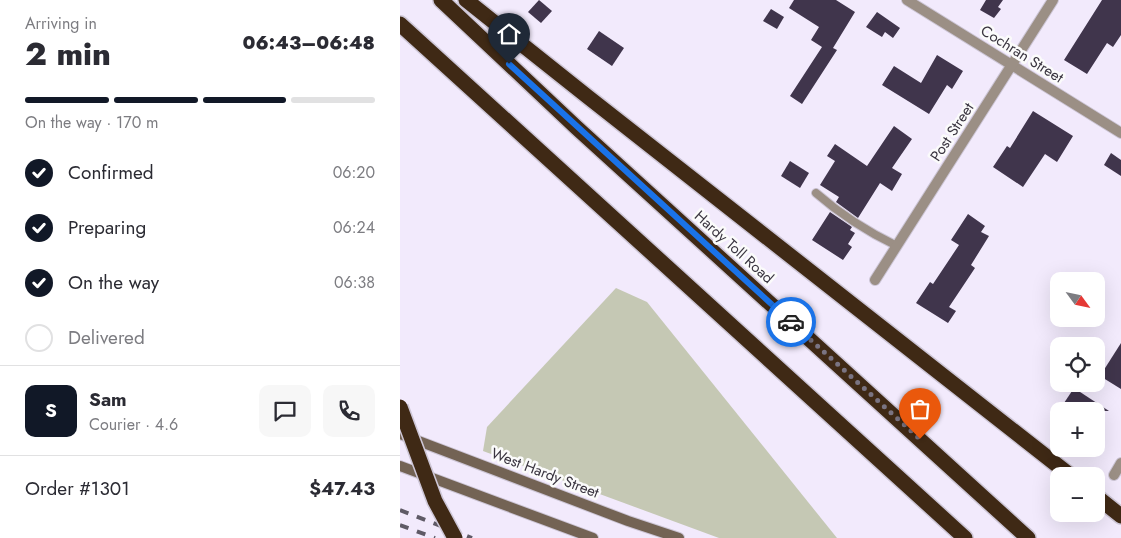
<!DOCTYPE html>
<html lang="en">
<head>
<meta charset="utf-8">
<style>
	:root { --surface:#fff; --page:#f7f7f7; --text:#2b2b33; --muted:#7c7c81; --line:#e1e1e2; --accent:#111827 }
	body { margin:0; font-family:Jost,sans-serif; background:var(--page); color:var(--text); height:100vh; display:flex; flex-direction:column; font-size:19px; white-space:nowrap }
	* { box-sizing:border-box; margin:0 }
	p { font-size:16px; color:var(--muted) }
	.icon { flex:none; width:28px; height:28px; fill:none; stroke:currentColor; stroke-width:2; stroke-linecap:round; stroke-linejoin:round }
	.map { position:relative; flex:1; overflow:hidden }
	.panel { display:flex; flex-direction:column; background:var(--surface); width:400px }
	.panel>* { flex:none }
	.needle { width:32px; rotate:123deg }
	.fabs { position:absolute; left:650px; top:272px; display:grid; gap:10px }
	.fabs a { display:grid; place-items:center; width:55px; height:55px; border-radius:10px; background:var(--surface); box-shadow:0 5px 20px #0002; font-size:25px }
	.pin { position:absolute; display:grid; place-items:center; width:42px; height:42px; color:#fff; margin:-51px -21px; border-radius:50% 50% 50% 0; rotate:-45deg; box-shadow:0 0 5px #0007 }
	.pin .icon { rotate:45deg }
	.courier { position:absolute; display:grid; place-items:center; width:50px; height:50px; margin:-25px; border:4px solid #1a73e8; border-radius:50%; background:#fff; color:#222; box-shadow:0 1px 6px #0007 }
	.head em { font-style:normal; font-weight:800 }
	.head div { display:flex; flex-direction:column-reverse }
	.head { display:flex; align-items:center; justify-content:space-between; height:85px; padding:0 25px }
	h1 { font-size:32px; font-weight:800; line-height:38px }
	.bar { display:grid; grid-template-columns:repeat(4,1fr); gap:8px 5px; align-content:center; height:60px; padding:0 25px }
	.bar i { height:6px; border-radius:4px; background:var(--line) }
	.bar .on { background:var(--accent) }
	.bar p { grid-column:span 4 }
	.line { display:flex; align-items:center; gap:12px; padding:0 25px; border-top:1px solid var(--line) }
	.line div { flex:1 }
	.round { display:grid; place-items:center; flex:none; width:52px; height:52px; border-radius:10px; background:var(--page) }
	ol { padding:0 25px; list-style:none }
	li { display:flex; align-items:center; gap:15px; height:55px }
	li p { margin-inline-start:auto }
	li .icon { padding:5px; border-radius:50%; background:var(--accent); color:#fff; stroke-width:4 }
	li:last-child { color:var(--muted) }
	li i { width:28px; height:28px; border:2px solid var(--line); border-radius:50% }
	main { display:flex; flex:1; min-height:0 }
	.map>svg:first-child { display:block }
	.green { fill:#c5c8b4 }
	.building { fill:#40354c }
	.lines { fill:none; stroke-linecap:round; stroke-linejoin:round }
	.lane-casing { stroke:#cdc6d6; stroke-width:10 }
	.street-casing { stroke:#cdc6d6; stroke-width:12 }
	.secondary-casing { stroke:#cdc6d6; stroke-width:12 }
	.highway-casing { stroke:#cdc6d6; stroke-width:18 }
	.lane { stroke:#9b8f85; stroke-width:8 }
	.street { stroke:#9b8f85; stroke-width:10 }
	.secondary { stroke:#736354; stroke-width:10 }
	.highway { stroke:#3f2915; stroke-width:15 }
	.rail { stroke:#5f5a66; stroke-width:4; stroke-dasharray:9 9; stroke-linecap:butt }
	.highway-bridge-casing { stroke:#cdc6d6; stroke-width:18; stroke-linecap:butt }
	.highway-bridge { stroke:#3f2915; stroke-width:15 }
	.done { stroke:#7a7482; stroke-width:5; stroke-dasharray:0 9 }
	.route { stroke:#1a73e8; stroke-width:6 }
	.labels { text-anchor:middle; stroke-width:5; stroke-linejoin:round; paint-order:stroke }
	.street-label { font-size:15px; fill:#3a3540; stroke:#fbfbfb }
</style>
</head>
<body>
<main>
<section class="panel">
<div class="head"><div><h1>2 min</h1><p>Arriving in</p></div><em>06:43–06:48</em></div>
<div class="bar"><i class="on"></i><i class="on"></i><i class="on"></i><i></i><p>On the way · 170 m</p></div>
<ol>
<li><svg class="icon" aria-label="check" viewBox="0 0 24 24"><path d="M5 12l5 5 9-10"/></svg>Confirmed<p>06:20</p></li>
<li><svg class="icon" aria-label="check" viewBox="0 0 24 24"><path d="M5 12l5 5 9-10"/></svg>Preparing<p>06:24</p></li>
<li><svg class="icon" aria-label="check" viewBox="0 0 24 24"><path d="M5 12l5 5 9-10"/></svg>On the way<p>06:38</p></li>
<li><i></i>Delivered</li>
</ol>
<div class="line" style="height:90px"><b class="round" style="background:var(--accent);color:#fff">S</b><div><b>Sam</b><p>Courier · 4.6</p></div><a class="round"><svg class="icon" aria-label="chat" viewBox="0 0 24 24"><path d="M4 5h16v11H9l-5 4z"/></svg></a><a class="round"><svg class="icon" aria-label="phone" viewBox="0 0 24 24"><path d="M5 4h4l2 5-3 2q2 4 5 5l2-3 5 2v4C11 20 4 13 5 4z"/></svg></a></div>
<div class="line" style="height:65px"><div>Order #1301</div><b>$47.43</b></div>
</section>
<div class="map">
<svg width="721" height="538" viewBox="0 0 721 538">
	<rect width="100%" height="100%" fill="#f2eafc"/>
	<polygon class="green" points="216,288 247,302 437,538 319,538 83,451 87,427"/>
	<g class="building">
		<polygon points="139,0 152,11 141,23 128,12"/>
		<polygon points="394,0 436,0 455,12 433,48 437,50 402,104 390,96 422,47 411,40 419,27 389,8"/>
		<polygon points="586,0 603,0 598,7 601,9 594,18 580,10"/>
		<polygon points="702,0 721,0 721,35 713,47 707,43 687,74 664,60"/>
		<polygon points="371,9 384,17 377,29 363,21"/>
		<polygon points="477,12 500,28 493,38 485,32 482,37 466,27"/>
		<polygon points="199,31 224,48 212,66 187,49"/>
		<polygon points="537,55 563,71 552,89 547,85 529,114 482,85 494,66 521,83"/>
		<polygon points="633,111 673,136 657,162 645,154 623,187 593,167 607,146 610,148"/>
		<polygon points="494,126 512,139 492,168 502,174 492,191 480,183 458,218 436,202 439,197 420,185 435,161 427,156 435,144 467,166"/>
		<polygon points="711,153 721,160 721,176 704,165"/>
		<polygon points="390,161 409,173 400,188 381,176"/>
		<polygon points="430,212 452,227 450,230 455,233 448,244 452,247 443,260 412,240"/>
		<polygon points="568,214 585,226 581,232 589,236 571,265 575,268 549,307 556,311 548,323 516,303 530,282 533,284 559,245 551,240"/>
		<polygon points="721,343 721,389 700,376"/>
		<polygon points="674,388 709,411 671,411 662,406"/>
	</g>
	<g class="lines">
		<defs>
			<path id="lane" d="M416,193C440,214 468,232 497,246"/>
			<g id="street">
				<polyline points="507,0 721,133"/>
				<polyline points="475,280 653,0"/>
				<polyline points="714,475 721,463"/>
			</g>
			<g id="secondary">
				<polyline points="0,434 228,521 279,538"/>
				<polyline points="0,466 193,538"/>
			</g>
			<g id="highway">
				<polyline points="41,0 177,128 628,538"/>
				<polyline points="66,0 188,97 671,476"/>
				<polyline points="0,24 565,538"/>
				<polyline points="696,496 721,516"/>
			</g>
		</defs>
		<use href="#lane" class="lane-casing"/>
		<use href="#street" class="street-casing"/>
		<use href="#secondary" class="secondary-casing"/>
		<use href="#highway" class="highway-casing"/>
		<use href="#lane" class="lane"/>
		<use href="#street" class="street"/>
		<use href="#secondary" class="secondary"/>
		<use href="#highway" class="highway"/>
		<g class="rail">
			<polyline points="0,510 72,538"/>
			<polyline points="0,525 35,538"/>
		</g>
		<defs>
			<polyline id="highway-bridge" points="0,407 35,501 55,538"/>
		</defs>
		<use href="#highway-bridge" class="highway-bridge-casing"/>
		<use href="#highway-bridge" class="highway-bridge"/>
	</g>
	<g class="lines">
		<polyline class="done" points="391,322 520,439"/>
		<polyline class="route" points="109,64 391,322"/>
	</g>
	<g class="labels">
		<g class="street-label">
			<text transform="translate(622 54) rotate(32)" y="5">Cochran Street</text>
			<text transform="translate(552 132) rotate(-57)" y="5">Post Street</text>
			<text transform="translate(334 247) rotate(42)" y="5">Hardy Toll Road</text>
			<text transform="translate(145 473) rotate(21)" y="5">West Hardy Street</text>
		</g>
	</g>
</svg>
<div class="fabs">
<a><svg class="needle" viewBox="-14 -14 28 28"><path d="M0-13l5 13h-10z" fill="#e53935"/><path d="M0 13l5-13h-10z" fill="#7c7c81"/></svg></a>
<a><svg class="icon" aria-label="locate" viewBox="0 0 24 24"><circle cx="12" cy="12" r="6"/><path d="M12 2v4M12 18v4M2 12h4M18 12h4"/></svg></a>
<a>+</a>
<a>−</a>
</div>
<div class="pin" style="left:520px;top:439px;background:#ea580c"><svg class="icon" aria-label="bag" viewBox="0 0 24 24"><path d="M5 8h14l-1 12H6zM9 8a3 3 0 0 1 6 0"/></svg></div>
<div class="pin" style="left:109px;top:64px;background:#1f2937"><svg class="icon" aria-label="home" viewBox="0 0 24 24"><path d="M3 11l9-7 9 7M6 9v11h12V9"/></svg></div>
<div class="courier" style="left:391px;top:322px"><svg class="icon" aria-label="car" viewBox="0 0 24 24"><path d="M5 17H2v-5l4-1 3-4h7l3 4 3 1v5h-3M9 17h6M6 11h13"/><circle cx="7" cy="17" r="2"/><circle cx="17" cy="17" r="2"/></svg></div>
</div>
</main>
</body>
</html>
